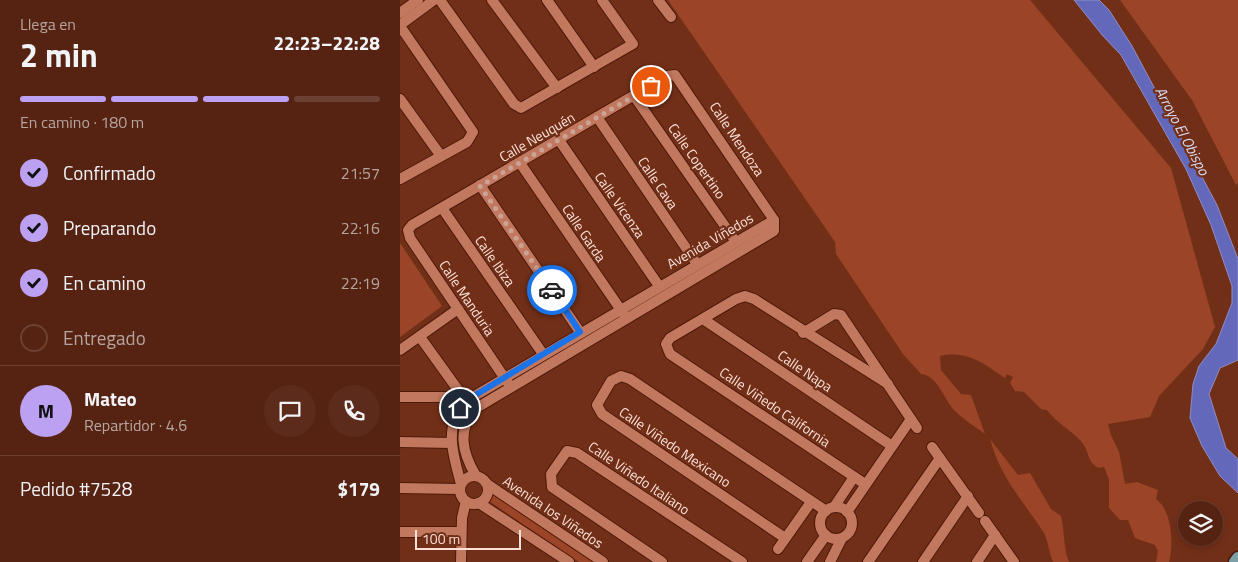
<!DOCTYPE html>
<html lang="es">
<head>
<meta charset="utf-8">
<style>
	:root { --surface:#562312; --page:#5c2b1b; --text:#f1f3f6; --muted:#b6a49f; --line:#6c4032; --accent:#bca0f2 }
	body { margin:0; font-family:"Titillium Web",sans-serif; background:var(--page); color:var(--text); height:100vh; display:flex; flex-direction:column; font-size:19px; white-space:nowrap }
	* { box-sizing:border-box; margin:0 }
	p { font-size:16px; color:var(--muted) }
	.icon { flex:none; width:28px; height:28px; fill:none; stroke:currentColor; stroke-width:2; stroke-linecap:round; stroke-linejoin:round }
	.map { position:relative; flex:1; overflow:hidden }
	.side { display:flex; flex-direction:column; background:var(--surface); width:400px }
	.side>* { flex:none }
	.tools { position:absolute; left:778px; top:501px; display:grid; gap:10px }
	.tools a { display:grid; place-items:center; width:45px; height:45px; border-radius:50%; background:var(--surface); box-shadow:0 2px 8px #0003,0 0 0 1px var(--line); font-size:25px }
	.scale { position:absolute; left:15px; bottom:12px; width:106px; box-sizing:border-box; padding-left:5px; border:2px solid #fbe1d9; border-top:0; font-size:14px; line-height:18px; white-space:nowrap; color:#fbe1d9; -webkit-text-stroke:4px #722f18; paint-order:stroke }
	.pin { position:absolute; display:grid; place-items:center; width:42px; height:42px; color:#fff; margin:-21px; border:2px solid #fff; border-radius:50%; box-shadow:0 1px 5px #0007 }
	.courier { position:absolute; display:grid; place-items:center; width:50px; height:50px; margin:-25px; border:4px solid #1a73e8; border-radius:50%; background:#fff; color:#222; box-shadow:0 1px 6px #0007 }
	.overview em { font-style:normal; font-weight:700 }
	.overview div { display:flex; flex-direction:column-reverse }
	.overview { display:flex; align-items:center; justify-content:space-between; height:85px; padding:0 20px }
	h1 { font-size:32px; font-weight:700; line-height:38px }
	.bar { display:grid; grid-template-columns:repeat(4,1fr); gap:8px 5px; align-content:center; height:60px; padding:0 20px }
	.bar i { height:6px; border-radius:4px; background:var(--line) }
	.bar .active { background:var(--accent) }
	.bar p { grid-column:span 4 }
	.line { display:flex; align-items:center; gap:12px; padding:0 20px; border-top:1px solid var(--line) }
	.line div { flex:1 }
	.round { display:grid; place-items:center; flex:none; width:52px; height:52px; border-radius:26px; background:var(--page) }
	ol { padding:0 20px; list-style:none }
	li { display:flex; align-items:center; gap:15px; height:55px }
	li p { margin-inline-start:auto }
	li .icon { padding:5px; border-radius:50%; background:var(--accent); color:#111; stroke-width:4 }
	li:last-child { color:var(--muted) }
	li i { width:28px; height:28px; border:2px solid var(--line); border-radius:50% }
	main { display:flex; flex:1; min-height:0 }
	.map>svg:first-child { display:block }
	.green { fill:#9b4427 }
	.water { fill:#6368bb; stroke:#918cc4 }
	.lines { fill:none; stroke-linecap:round; stroke-linejoin:round }
	.minor-casing { stroke:#4d1a09; stroke-width:12 }
	.major-casing { stroke:#4d1a09; stroke-width:15 }
	.minor { stroke:#c2775f; stroke-width:10 }
	.major { stroke:#7d9fa7; stroke-width:12 }
	.done { stroke:#cba395; stroke-width:5; stroke-dasharray:0 9 }
	.route { stroke:#1a73e8; stroke-width:6 }
	.labels { text-anchor:middle; stroke-width:4.5; stroke-linejoin:round; paint-order:stroke }
	.street-label { font-size:14px; fill:#fbe1d9; stroke:#722f18 }
	.water-label { font-size:15px; font-style:italic; fill:#daddf4; stroke:#722f18 }
</style>
</head>
<body>
<main>
<section class="side">
<div class="overview"><div><h1>2 min</h1><p>Llega en</p></div><em>22:23–22:28</em></div>
<div class="bar"><i class="active"></i><i class="active"></i><i class="active"></i><i></i><p>En camino · 180 m</p></div>
<ol>
<li><svg class="icon" aria-label="check" viewBox="0 0 24 24"><path d="M5 12l5 5 9-10"/></svg>Confirmado<p>21:57</p></li>
<li><svg class="icon" aria-label="check" viewBox="0 0 24 24"><path d="M5 12l5 5 9-10"/></svg>Preparando<p>22:16</p></li>
<li><svg class="icon" aria-label="check" viewBox="0 0 24 24"><path d="M5 12l5 5 9-10"/></svg>En camino<p>22:19</p></li>
<li><i></i>Entregado</li>
</ol>
<div class="line" style="height:90px"><b class="round" style="background:var(--accent);color:#111">M</b><div><b>Mateo</b><p>Repartidor · 4.6</p></div><a class="round"><svg class="icon" aria-label="chat" viewBox="0 0 24 24"><path d="M4 5h16v11H9l-5 4z"/></svg></a><a class="round"><svg class="icon" aria-label="phone" viewBox="0 0 24 24"><path d="M5 4h4l2 5-3 2q2 4 5 5l2-3 5 2v4C11 20 4 13 5 4z"/></svg></a></div>
<div class="line" style="height:65px"><div>Pedido #7528</div><b>$179</b></div>
</section>
<div class="map">
<svg width="838" height="562" viewBox="0 0 838 562">
	<rect width="100%" height="100%" fill="#722f18"/>
	<g class="green">
		<path d="M268,0H630L771,168L815,327L803,349L759,396L750,417L708,424L711,435L719,452L725,484L737,482L758,490L756,499C772,510 774,545 769,562H756L758,551L755,545L735,538L728,520H720L709,508V480L704,467L699,468C686,462 690,450 680,440C669,429 657,423 647,410L641,409L624,392L615,391L610,383L613,377L607,374L605,378C583,363 567,350 540,356L541,370L561,394L571,395L585,434C574,426 563,419 554,410C543,398 538,376 521,374L503,354L436,254L435,242Z"/>
		<polygon points="720,0 838,0 838,183 836,185 792,100"/>
		<polygon points="0,243 42,306 0,337"/>
		<path d="M590,439L618,475L630,473L651,509L661,516C665,533 663,547 669,562H653C649,553 648,540 644,533C622,499 601,479 590,439Z"/>
		<polygon points="94,493 198,562 179,562 89,501"/>
	</g>
	<polygon class="water" points="674,0 699,0 709,10 732,46 817,205 838,259 838,360 820,368 809,394 826,448 838,459 838,493 820,476 802,446 790,418 793,384 799,366 816,344 832,303 832,286 811,225 786,169 721,55 703,36"/>
	<g class="lines">
		<defs>
			<g id="minor">
				<polyline points="40,0 114,104 121,108 233,44 202,0"/>
				<polyline points="92,0 157,88"/>
				<polyline points="147,0 194,67"/>
				<polyline points="258,0 271,17"/>
				<polyline points="0,13 18,0"/>
				<polyline points="0,25 34,0"/>
				<polyline points="0,26 73,132 67,142 0,179"/>
				<polyline points="234,96 336,242"/>
				<polyline points="0,99 41,156"/>
				<polyline points="197,117 297,264"/>
				<polyline points="159,140 259,286"/>
				<polyline points="120,163 223,313"/>
				<polyline points="80,185 180,332"/>
				<polyline points="42,208 143,354"/>
				<polyline points="303,319 492,446"/>
				<polyline points="403,333 434,314 441,315 517,428"/>
				<polyline points="20,337 66,401"/>
				<polyline points="0,350 58,309"/>
				<polyline points="0,397 62,397"/>
				<polyline points="0,442 51,443"/>
				<polyline points="532,447 579,513"/>
				<circle cx="74" cy="490" r="14"/>
				<path d="M76,476C62,452 56,428 78,407L374,231V220L275,75L267,76L12,225L8,230L10,238L110,386"/>
				<path d="M61,484C53,454 43,427 66,401L374,220"/>
				<polyline points="87,484 203,562"/>
				<polyline points="465,484 270,354 266,344 270,338 336,299 345,296 354,299 488,384"/>
				<polyline points="0,488 59,489"/>
				<polyline points="79,503 169,562"/>
				<polyline points="434,507 454,477"/>
				<circle cx="436" cy="523" r="16"/>
				<polyline points="447,512 511,419"/>
				<polyline points="585,521 614,562"/>
				<polyline points="0,532 61,532"/>
				<polyline points="385,538 202,414 197,405 211,381 221,376 230,379 426,511"/>
				<polyline points="378,549 411,502"/>
				<polyline points="61,562 62,518 66,501"/>
				<polyline points="262,562 152,487 151,474 167,451 177,453 342,562"/>
				<polyline points="407,562 426,535"/>
				<polyline points="430,562 442,538"/>
				<polyline points="468,562 540,458"/>
				<polyline points="523,562 568,496"/>
				<polyline points="577,562 595,535"/>
			</g>
			<polyline id="major" points="835,562 838,558"/>
		</defs>
		<use href="#minor" class="minor-casing"/>
		<use href="#major" class="major-casing"/>
		<use href="#minor" class="minor"/>
		<use href="#major" class="major"/>
	</g>
	<g class="lines">
		<polyline class="done" points="152,290 80,186 251,86"/>
		<polyline class="route" points="60,408 72,397 180,332 152,290"/>
	</g>
	<g class="labels">
		<g class="street-label">
			<text transform="translate(137 137) rotate(-30)" y="5">Calle Neuquén</text>
			<text transform="translate(337 139) rotate(56)" y="5">Calle Mendoza</text>
			<text transform="translate(297 161) rotate(55)" y="5">Calle Copertino</text>
			<text transform="translate(258 183) rotate(56)" y="5">Calle Cava</text>
			<text transform="translate(220 205) rotate(55)" y="5">Calle Vicenza</text>
			<text transform="translate(184 233) rotate(56)" y="5">Calle Garda</text>
			<text transform="translate(310 241) rotate(-30)" y="5">Avenida Viñedos</text>
			<text transform="translate(95 261) rotate(55)" y="5">Calle Ibiza</text>
			<text transform="translate(67 298) rotate(56)" y="5">Calle Manduria</text>
			<text transform="translate(405 371) rotate(34)" y="5">Calle Napa</text>
			<text transform="translate(375 407) rotate(34)" y="5">Calle Viñedo California</text>
			<text transform="translate(275 447) rotate(34)" y="5">Calle Viñedo Mexicano</text>
			<text transform="translate(239 478) rotate(34)" y="5">Calle Viñedo Italiano</text>
			<text transform="translate(153 512) rotate(34)" y="5">Avenida los Viñedos</text>
		</g>
		<g class="water-label">
			<text transform="translate(782 131) rotate(62)" y="5">Arroyo El Obispo</text>
		</g>
	</g>
</svg>
<div class="tools">
<a><svg class="icon" aria-label="layers" viewBox="0 0 24 24"><path d="M12 4l9 5-9 5-9-5zM3 14l9 5 9-5"/></svg></a>
</div>
<div class="scale">100 m</div>
<div class="pin" style="left:251px;top:86px;background:#ea580c"><svg class="icon" aria-label="bag" viewBox="0 0 24 24"><path d="M5 8h14l-1 12H6zM9 8a3 3 0 0 1 6 0"/></svg></div>
<div class="pin" style="left:60px;top:408px;background:#1f2937"><svg class="icon" aria-label="home" viewBox="0 0 24 24"><path d="M3 11l9-7 9 7M6 9v11h12V9"/></svg></div>
<div class="courier" style="left:152px;top:290px"><svg class="icon" aria-label="car" viewBox="0 0 24 24"><path d="M5 17H2v-5l4-1 3-4h7l3 4 3 1v5h-3M9 17h6M6 11h13"/><circle cx="7" cy="17" r="2"/><circle cx="17" cy="17" r="2"/></svg></div>
</div>
</main>
</body>
</html>
